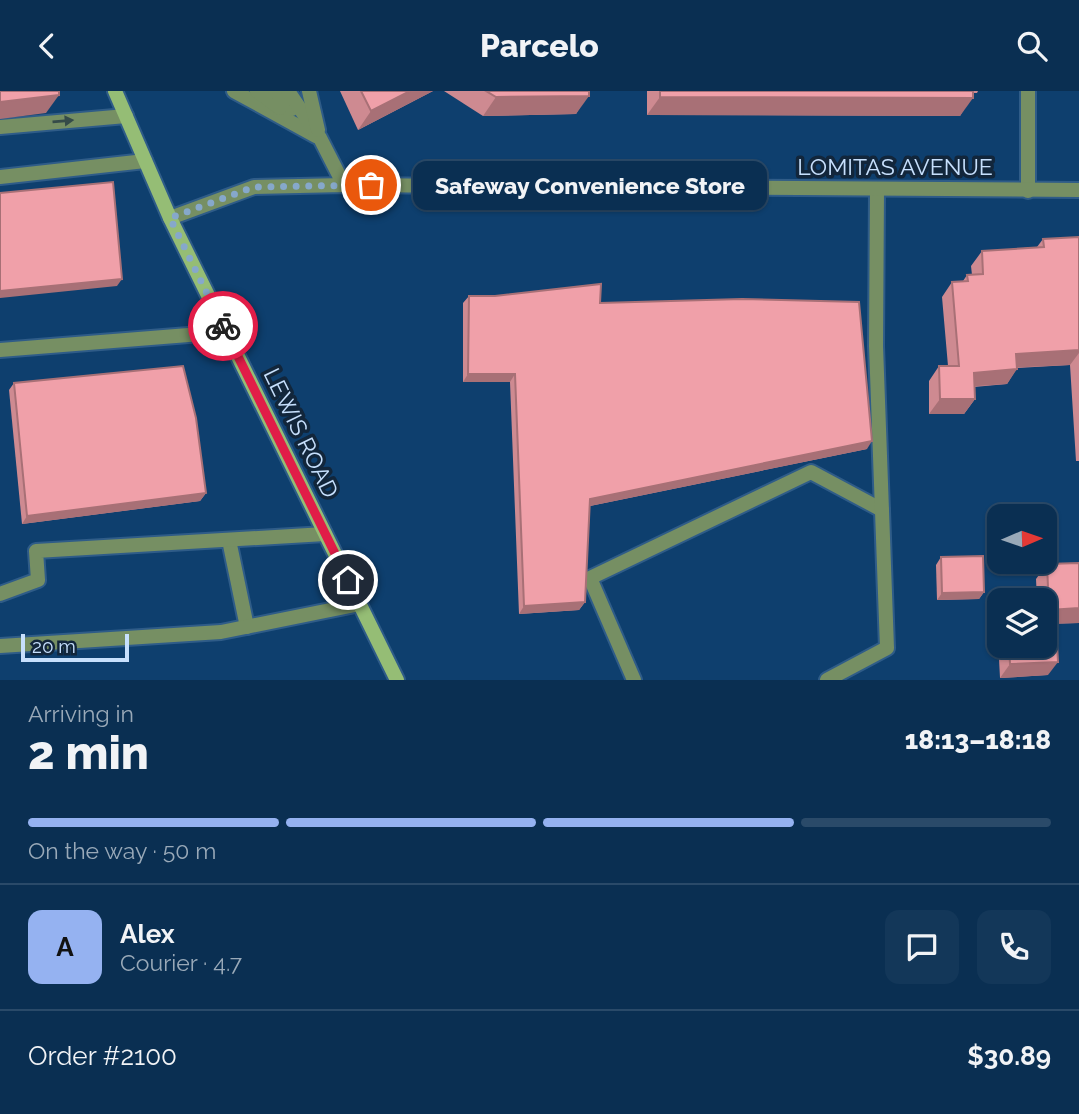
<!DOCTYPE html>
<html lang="en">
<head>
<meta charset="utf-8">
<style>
	:root { --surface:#0a2f52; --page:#133759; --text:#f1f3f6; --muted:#99a9b8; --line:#2a4a69; --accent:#95b2f1 }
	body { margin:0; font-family:Raleway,sans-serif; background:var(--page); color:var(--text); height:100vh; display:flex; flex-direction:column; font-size:26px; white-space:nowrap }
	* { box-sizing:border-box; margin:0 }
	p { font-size:23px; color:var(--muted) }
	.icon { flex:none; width:38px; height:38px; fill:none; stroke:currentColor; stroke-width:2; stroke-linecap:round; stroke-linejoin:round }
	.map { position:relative; height:589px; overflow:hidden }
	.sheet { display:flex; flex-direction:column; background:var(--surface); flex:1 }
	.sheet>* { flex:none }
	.needle { width:46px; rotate:88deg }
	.tools { position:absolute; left:987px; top:413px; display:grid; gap:14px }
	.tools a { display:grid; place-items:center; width:70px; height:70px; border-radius:14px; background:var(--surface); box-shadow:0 2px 5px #0004,0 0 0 2px var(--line); font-size:35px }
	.scale { position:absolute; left:21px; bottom:18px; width:108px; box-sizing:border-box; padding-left:7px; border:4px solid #c7e0fd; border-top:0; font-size:19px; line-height:24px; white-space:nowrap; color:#c7e0fd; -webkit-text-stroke:5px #12263b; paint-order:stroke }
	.pin { position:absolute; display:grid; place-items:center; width:60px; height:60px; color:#fff; margin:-30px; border:4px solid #fff; border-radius:50%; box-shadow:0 2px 7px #0007 }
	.courier { position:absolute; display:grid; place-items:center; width:70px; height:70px; margin:-35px; border:5px solid #e11d48; border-radius:50%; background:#fff; color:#222; box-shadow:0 2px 9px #0007 }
	.bubble { position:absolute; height:49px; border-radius:14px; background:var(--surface); box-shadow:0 2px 5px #0004,0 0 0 2px var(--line); font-size:23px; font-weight:800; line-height:49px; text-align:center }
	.headline em { font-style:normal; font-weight:800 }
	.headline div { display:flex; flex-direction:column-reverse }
	.headline { display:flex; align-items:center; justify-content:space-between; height:119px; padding:0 28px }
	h1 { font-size:46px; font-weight:800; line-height:52px }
	.bar { display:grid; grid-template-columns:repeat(4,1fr); gap:10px 7px; align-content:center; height:84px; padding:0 28px }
	.bar i { height:9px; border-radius:5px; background:var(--line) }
	.bar .current { background:var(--accent) }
	.bar p { grid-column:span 4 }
	.line { display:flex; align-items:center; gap:18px; padding:0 28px; border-top:2px solid var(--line) }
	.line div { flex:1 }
	.round { display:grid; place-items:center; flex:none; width:74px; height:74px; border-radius:14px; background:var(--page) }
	header { display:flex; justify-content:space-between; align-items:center; height:91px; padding:0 28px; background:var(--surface); font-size:32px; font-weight:800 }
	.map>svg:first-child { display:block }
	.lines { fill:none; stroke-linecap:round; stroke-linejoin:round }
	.lane-casing { stroke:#2f5c88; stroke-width:18 }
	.street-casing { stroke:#2f5c88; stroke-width:18 }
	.secondary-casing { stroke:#2f5c88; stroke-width:18 }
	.lane { stroke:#768f63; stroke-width:14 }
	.street { stroke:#768f63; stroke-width:14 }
	.secondary { stroke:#95bd75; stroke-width:14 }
	.wall { fill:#ce8a91 }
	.shaded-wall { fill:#a87076 }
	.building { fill:#f0a0a9; stroke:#a87076; stroke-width:2 }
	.oneway { fill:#354b49 }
	.done { stroke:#86a8cb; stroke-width:7; stroke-dasharray:0 12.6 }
	.route { stroke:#e11d48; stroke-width:9 }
	.labels { text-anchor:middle; stroke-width:7; stroke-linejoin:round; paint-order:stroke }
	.street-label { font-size:23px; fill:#c7e0fd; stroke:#12263b }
</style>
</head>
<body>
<header><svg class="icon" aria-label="back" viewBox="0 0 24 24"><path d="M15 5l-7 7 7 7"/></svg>Parcelo<svg class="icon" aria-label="search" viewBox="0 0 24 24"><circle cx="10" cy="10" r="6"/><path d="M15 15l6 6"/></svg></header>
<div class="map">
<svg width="1079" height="589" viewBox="0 0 1079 589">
	<rect width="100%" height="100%" fill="#0e3f6e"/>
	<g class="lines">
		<defs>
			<g id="lane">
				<polyline points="234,0 316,45"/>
				<polyline points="257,0 280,17"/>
				<polyline points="275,0 292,18"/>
				<polyline points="288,0 320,47 344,94"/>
				<polyline points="309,0 318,39"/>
				<polyline points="1028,0 1028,100"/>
				<polyline points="0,36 126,25"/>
				<polyline points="0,86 145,70"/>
				<polyline points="0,259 226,241"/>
				<polyline points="229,449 247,536"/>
				<polyline points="0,503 38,489 36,460 325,443"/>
				<polyline points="0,555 221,541 360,513"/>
				<polyline points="634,589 590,487 811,381 882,419"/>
				<polyline points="827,589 887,557 876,255 877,99"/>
			</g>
			<polyline id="street" points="170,127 254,96 344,94 1079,99"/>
			<polyline id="secondary" points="115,0 170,127 397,589"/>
		</defs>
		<use href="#lane" class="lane-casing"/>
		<use href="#street" class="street-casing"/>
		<use href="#secondary" class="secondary-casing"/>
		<use href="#lane" class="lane"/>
		<use href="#street" class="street"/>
		<use href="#secondary" class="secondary"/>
	</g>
	<g class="wall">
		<polygon points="340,0 433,0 358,39"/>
		<polygon points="444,0 589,0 576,23 483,25"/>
		<polygon points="647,0 978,0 977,2 973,2 960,25 647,24"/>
		<polygon points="1079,146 1079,370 1076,370 1070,274 1017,277 1007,293 974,296 975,308 964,323 929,323 929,290 939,275 948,275 942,206 952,191 963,190 967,184 972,184 971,175 982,160 1037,156 1043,148"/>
		<polygon points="469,205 600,212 867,358 590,415 585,511 579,519 519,523 510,291 463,291 463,212"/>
		<polygon points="14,292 206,402 200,410 22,433 9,299"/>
		<polygon points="941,466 984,501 979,508 937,509 936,474"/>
		<polygon points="1079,472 1079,532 1045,533 1045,509 1037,509 1036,488 1047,473"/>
		<polygon points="999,548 999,555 1045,555 1048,584 1000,587 998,549"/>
	</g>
	<g class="shaded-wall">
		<polygon points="410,0 433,0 358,39 371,20"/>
		<polygon points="59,4 46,22 0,28 0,11"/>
		<polygon points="589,5 576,23 483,25 496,6"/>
		<polygon points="660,6 973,7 960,25 647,24"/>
		<polygon points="122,188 117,195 0,207 0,200"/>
		<polygon points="1079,259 1079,262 1070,274 1006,277 1016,263"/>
		<polygon points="1017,278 1007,293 963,296 974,282"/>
		<polygon points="468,283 515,283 510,291 463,291"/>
		<polygon points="940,308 975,308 964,323 929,323"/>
		<polygon points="872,350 867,358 585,416 590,408"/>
		<polygon points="206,402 200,410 22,433 27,425"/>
		<polygon points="984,501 979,508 937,509 942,502"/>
		<polygon points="585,511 579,519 519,523 524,515"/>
		<polygon points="1079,517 1079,532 1045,533 1045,525 1049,519"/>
		<polygon points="1058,571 1048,584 1000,587 1010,573"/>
	</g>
	<g class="building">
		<polygon points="0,0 59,0 59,4 0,11"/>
		<polygon points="361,0 410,0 371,20"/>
		<polygon points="486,0 589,0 589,5 496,6"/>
		<polygon points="660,0 973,0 973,7 660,6"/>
		<polygon points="113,91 122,188 0,200 0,102"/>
		<polygon points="1079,146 1079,259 1016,263 1017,278 974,282 975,308 940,308 939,275 959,275 952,191 968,190 967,184 983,183 982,160 1044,156 1043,148"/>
		<polygon points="601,193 600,212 742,208 859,211 872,350 590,408 585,511 524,515 515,283 468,283 469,205 495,205"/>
		<polygon points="183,275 196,327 206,402 27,425 14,292"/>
		<polygon points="983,465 984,501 942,502 941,466"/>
		<polygon points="1079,472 1079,517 1049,519 1047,473"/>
		<polygon points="1045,534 1056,534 1058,571 1010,573 1009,555 1045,555"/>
	</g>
	<defs><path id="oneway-solid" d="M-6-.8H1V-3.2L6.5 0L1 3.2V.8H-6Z" transform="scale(1.75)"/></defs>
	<use class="oneway" href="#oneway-solid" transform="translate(63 30) rotate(-5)"/>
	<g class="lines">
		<polyline class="done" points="223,235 170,127 254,96 371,94"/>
		<polyline class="route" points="223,235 348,489"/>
	</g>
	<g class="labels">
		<g class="street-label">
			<text x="895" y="84">LOMITAS AVENUE</text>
			<text transform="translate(301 342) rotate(64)" y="8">LEWIS ROAD</text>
		</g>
	</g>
</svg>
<div class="tools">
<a><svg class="needle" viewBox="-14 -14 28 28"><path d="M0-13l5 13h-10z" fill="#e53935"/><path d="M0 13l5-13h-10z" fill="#99a9b8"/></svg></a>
<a><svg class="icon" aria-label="layers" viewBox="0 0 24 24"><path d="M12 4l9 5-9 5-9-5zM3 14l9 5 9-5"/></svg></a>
</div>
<div class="scale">20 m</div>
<div class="pin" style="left:371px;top:94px;background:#ea580c"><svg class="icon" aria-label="bag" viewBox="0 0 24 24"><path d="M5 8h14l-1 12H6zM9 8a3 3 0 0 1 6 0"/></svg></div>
<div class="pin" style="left:348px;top:489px;background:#1f2937"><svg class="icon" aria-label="home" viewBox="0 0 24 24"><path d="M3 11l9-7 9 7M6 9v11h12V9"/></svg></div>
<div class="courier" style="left:223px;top:235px"><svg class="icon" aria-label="bike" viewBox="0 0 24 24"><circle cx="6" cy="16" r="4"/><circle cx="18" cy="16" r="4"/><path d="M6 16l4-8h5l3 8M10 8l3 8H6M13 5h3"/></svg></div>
<div class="bubble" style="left:413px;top:70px;width:354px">Safeway Convenience Store</div>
</div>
<section class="sheet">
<div class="headline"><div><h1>2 min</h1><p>Arriving in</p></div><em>18:13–18:18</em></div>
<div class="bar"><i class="current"></i><i class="current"></i><i class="current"></i><i></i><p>On the way · 50 m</p></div>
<div class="line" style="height:126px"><b class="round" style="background:var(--accent);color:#111">A</b><div><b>Alex</b><p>Courier · 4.7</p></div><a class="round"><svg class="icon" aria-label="chat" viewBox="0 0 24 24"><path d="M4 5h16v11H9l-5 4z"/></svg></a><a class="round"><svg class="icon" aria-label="phone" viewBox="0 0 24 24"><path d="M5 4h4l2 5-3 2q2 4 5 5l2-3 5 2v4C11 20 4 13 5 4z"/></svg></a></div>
<div class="line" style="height:91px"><div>Order #2100</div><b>$30.89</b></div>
</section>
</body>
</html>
